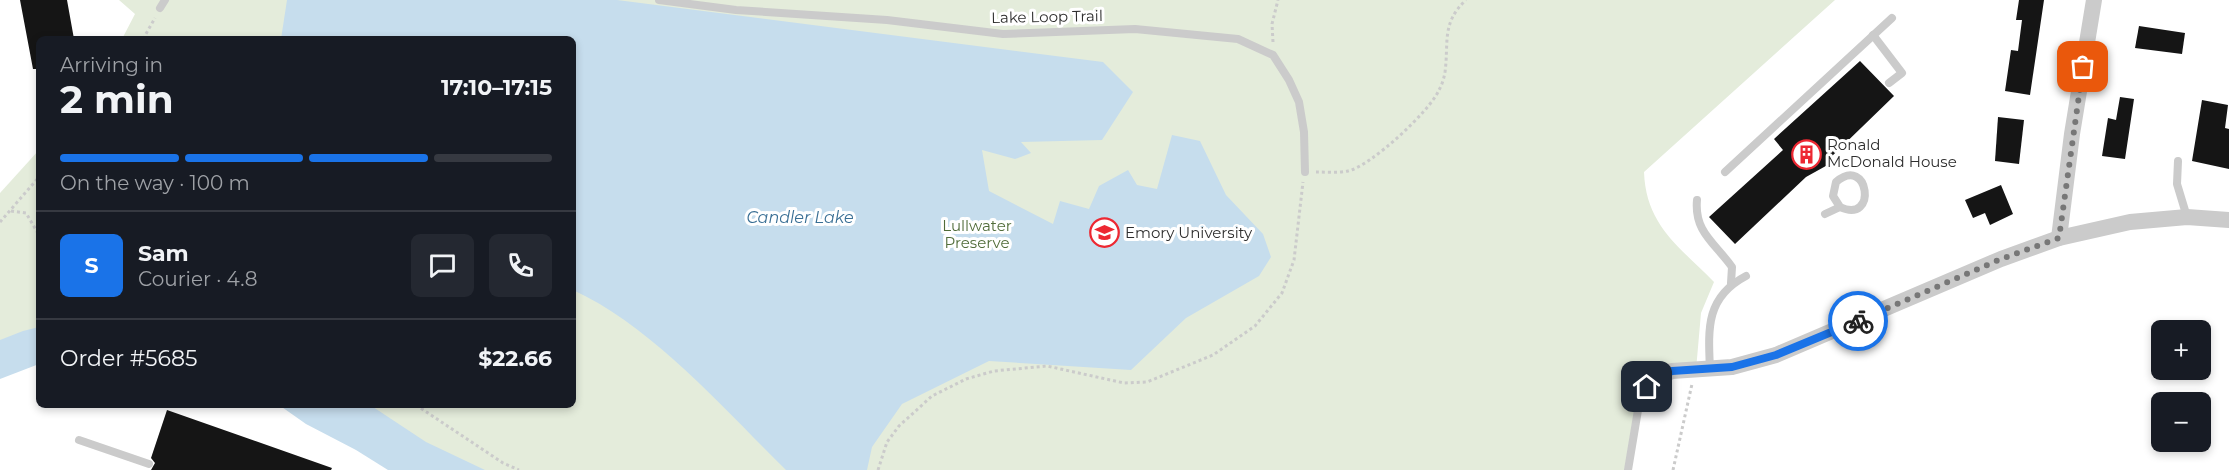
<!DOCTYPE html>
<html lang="en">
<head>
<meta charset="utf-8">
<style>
	:root { --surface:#171b24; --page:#242831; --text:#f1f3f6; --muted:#9ea1a6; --line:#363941; --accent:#1a73e8 }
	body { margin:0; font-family:Montserrat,sans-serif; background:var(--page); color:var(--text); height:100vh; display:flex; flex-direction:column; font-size:22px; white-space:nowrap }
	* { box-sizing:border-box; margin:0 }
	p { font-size:20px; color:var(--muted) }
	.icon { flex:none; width:33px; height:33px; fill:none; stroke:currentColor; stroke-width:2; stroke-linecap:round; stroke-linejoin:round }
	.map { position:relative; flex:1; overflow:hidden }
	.drawer { position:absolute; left:36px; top:36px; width:540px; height:372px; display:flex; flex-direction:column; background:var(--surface); border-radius:9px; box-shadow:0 3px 9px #0003 }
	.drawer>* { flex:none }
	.fabs { position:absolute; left:2151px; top:320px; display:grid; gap:12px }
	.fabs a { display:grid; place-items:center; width:60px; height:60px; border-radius:9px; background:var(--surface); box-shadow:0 3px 9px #0003; font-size:30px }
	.pin { position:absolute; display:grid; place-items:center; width:51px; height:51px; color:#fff; margin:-26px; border-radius:12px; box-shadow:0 3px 9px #0006 }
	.courier { position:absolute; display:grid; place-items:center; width:60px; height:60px; margin:-30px; border:4px solid #1a73e8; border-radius:50%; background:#fff; color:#222; box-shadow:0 2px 8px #0007 }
	.summary em { font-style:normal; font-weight:700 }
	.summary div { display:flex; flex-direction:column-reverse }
	.summary { display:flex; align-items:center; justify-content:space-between; height:102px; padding:0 24px }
	h1 { font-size:39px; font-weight:700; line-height:45px }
	.bar { display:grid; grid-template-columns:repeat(4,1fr); gap:9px 6px; align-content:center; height:72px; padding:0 24px }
	.bar i { height:8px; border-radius:4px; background:var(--line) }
	.bar .current { background:var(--accent) }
	.bar p { grid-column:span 4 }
	.line { display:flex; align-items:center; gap:15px; padding:0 24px; border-top:2px solid var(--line) }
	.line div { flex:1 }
	.round { display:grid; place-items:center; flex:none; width:63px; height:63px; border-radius:9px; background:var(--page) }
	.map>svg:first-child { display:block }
	.green { fill:#e4ecdb }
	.water { fill:#c6dded }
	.building { fill:#151515 }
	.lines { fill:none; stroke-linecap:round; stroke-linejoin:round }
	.path { stroke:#cbcbcb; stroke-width:3; stroke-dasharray:3 3; stroke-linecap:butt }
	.service { stroke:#cbcbcb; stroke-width:8 }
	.minor { stroke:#cbcbcb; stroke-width:16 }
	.done { stroke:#777; stroke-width:6; stroke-dasharray:0 10.8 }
	.route { stroke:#1a73e8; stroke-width:8 }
	.labels { text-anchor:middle; stroke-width:6; stroke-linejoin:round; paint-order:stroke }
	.street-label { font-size:15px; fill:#2e2e2e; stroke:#fff }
	.poi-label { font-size:15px; fill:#2e2e2e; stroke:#fff; text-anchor:start }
	.park-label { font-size:15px; fill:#506c39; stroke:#fff }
	.water-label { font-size:16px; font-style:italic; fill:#386e94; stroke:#fff }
</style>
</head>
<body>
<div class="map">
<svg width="2229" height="470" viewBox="0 0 2229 470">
	<rect width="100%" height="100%" fill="#fff"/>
	<g class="green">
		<path d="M119,0H1835L1644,172C1646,226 1680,247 1714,282L1701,313L1696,370L1647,387L1628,470H440L321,405H573V39H122L135,14Z"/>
		<polygon points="39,150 39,346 0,361 0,193"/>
	</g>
	<g class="water">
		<path d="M287,0H617L1103,62L1133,92L1102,140L1021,142L1031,153L1015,159L982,150L989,191L1053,224L1060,201L1089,209L1099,186L1128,170L1137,185L1157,189L1172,135L1200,141L1226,195L1263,234L1271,257L1259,276L1186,318L1131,370L989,361L902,404L872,447L867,470H786C725,410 652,326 573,290V39H281Z"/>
		<polygon points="39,327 39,364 0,379 0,340 23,331"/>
		<polygon points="279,405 370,405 426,442 485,470 388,470 356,450 306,424"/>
	</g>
	<g class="building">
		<polygon points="20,0 67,0 74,39 39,39 39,69 33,69"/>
		<polygon points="2019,0 2044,0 2030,95 2005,91 2011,50 2018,51 2022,20 2016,20"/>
		<polygon points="2139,26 2185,33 2182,54 2135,48"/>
		<polygon points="1860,61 1894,96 1830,158 1833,162 1806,177 1735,244 1709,217 1783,150 1774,139"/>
		<polygon points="2120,97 2134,99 2125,159 2102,156 2108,118 2116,120"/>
		<polygon points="2202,100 2228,105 2225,128 2229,129 2229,169 2192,161"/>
		<polygon points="1998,117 2024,120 2019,164 1995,161"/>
		<polygon points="2001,185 2013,214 1990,225 1985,213 1973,218 1965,200"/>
		<polygon points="167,410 332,468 331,470 151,470 155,463 151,458"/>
	</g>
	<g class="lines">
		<g class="path">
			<polyline points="143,39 155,18"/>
			<polyline points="1273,42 1272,24 1278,0"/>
			<path d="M1316,172C1326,172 1338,173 1348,171C1371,166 1430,111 1439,90C1442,85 1444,78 1445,72C1449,43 1441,23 1466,0"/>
			<polyline points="11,211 26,213 39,235"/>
			<polyline points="0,222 39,177"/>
			<polyline points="416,405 503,463 519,470"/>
			<polyline points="878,470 887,442 899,426 932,396 966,379 994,371 1047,366 1124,383 1147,382 1213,355 1255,326 1282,293 1294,260 1303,182"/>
			<polyline points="1673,470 1692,384"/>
		</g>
		<g class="service">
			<polyline points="659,0 736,10 887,20 1003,34 1135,29 1238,39 1273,55 1289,80 1299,102 1304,132 1305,172"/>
			<polyline points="160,8 165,0"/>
			<polyline points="1873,35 1902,73 1889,83"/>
			<polyline points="2178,161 2177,184 2187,217"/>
			<polyline points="1725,172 1892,18"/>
			<path d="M1697,200C1694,232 1715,243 1732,267L1731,283"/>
			<path d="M1825,214L1840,207C1878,225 1869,154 1836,182L1833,196L1840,207"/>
			<path d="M1710,369C1708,328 1706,297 1746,276"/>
			<polyline points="79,440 149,464"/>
			<polyline points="1628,470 1639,404"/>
		</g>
		<g class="minor">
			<polyline points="2059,238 2072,134 2094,0"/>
			<polyline points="1639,404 1647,387 1660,376 1672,371 1732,367 1776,355 2001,259 2059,238 2130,222 2187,217 2229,220"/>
		</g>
	</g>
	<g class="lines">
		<polyline class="done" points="1858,321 2001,259 2059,238 2083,67"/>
		<polyline class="route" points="1647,387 1660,376 1672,371 1732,367 1776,355 1858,321"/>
	</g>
	<defs>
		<symbol id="building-ring" viewBox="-11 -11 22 22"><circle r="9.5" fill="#fff" stroke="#ed2832" stroke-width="1.5"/><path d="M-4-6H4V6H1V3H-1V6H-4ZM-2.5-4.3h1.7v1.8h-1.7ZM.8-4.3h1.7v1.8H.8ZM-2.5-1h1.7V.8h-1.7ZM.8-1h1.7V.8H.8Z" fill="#ed2832"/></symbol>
		<symbol id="university-ring" viewBox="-11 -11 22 22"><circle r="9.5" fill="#fff" stroke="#ed2832" stroke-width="1.5"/><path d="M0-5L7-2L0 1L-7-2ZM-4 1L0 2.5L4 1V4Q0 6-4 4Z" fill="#ed2832"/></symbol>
	</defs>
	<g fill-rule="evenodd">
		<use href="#building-ring" x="1790" y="138" width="33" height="33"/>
		<use href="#university-ring" x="1088" y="216" width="33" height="33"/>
	</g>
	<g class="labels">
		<g class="street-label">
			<text transform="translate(1047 17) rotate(-1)" y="5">Lake Loop Trail</text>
		</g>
		<g class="poi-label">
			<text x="1827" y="150">Ronald<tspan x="1827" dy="17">McDonald House</tspan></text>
			<text x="1125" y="238">Emory University</text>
		</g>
		<g class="park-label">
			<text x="977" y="231">Lullwater<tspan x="977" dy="17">Preserve</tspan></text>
		</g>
		<g class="water-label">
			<text x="800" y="223">Candler Lake</text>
		</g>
	</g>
</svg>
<div class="fabs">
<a>+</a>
<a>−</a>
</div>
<div class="pin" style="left:2083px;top:67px;background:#ea580c"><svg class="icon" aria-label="bag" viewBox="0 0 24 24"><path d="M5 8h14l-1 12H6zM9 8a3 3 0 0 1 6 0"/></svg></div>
<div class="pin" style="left:1647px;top:387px;background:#1f2937"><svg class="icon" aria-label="home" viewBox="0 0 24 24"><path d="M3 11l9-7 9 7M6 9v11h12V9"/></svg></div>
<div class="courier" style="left:1858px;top:321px"><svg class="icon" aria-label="bike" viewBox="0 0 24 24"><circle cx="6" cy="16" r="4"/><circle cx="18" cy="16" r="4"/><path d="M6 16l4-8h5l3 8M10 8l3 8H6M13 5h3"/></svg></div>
<section class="drawer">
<div class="summary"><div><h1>2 min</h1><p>Arriving in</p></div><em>17:10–17:15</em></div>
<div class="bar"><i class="current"></i><i class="current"></i><i class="current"></i><i></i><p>On the way · 100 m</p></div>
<div class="line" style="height:108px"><b class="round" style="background:var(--accent);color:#fff">S</b><div><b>Sam</b><p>Courier · 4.8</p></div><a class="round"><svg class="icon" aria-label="chat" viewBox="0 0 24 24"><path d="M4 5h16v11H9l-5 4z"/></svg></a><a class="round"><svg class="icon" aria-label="phone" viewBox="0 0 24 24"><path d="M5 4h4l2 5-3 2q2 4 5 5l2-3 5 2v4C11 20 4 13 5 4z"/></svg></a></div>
<div class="line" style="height:78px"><div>Order #5685</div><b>$22.66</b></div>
</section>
</div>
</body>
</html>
